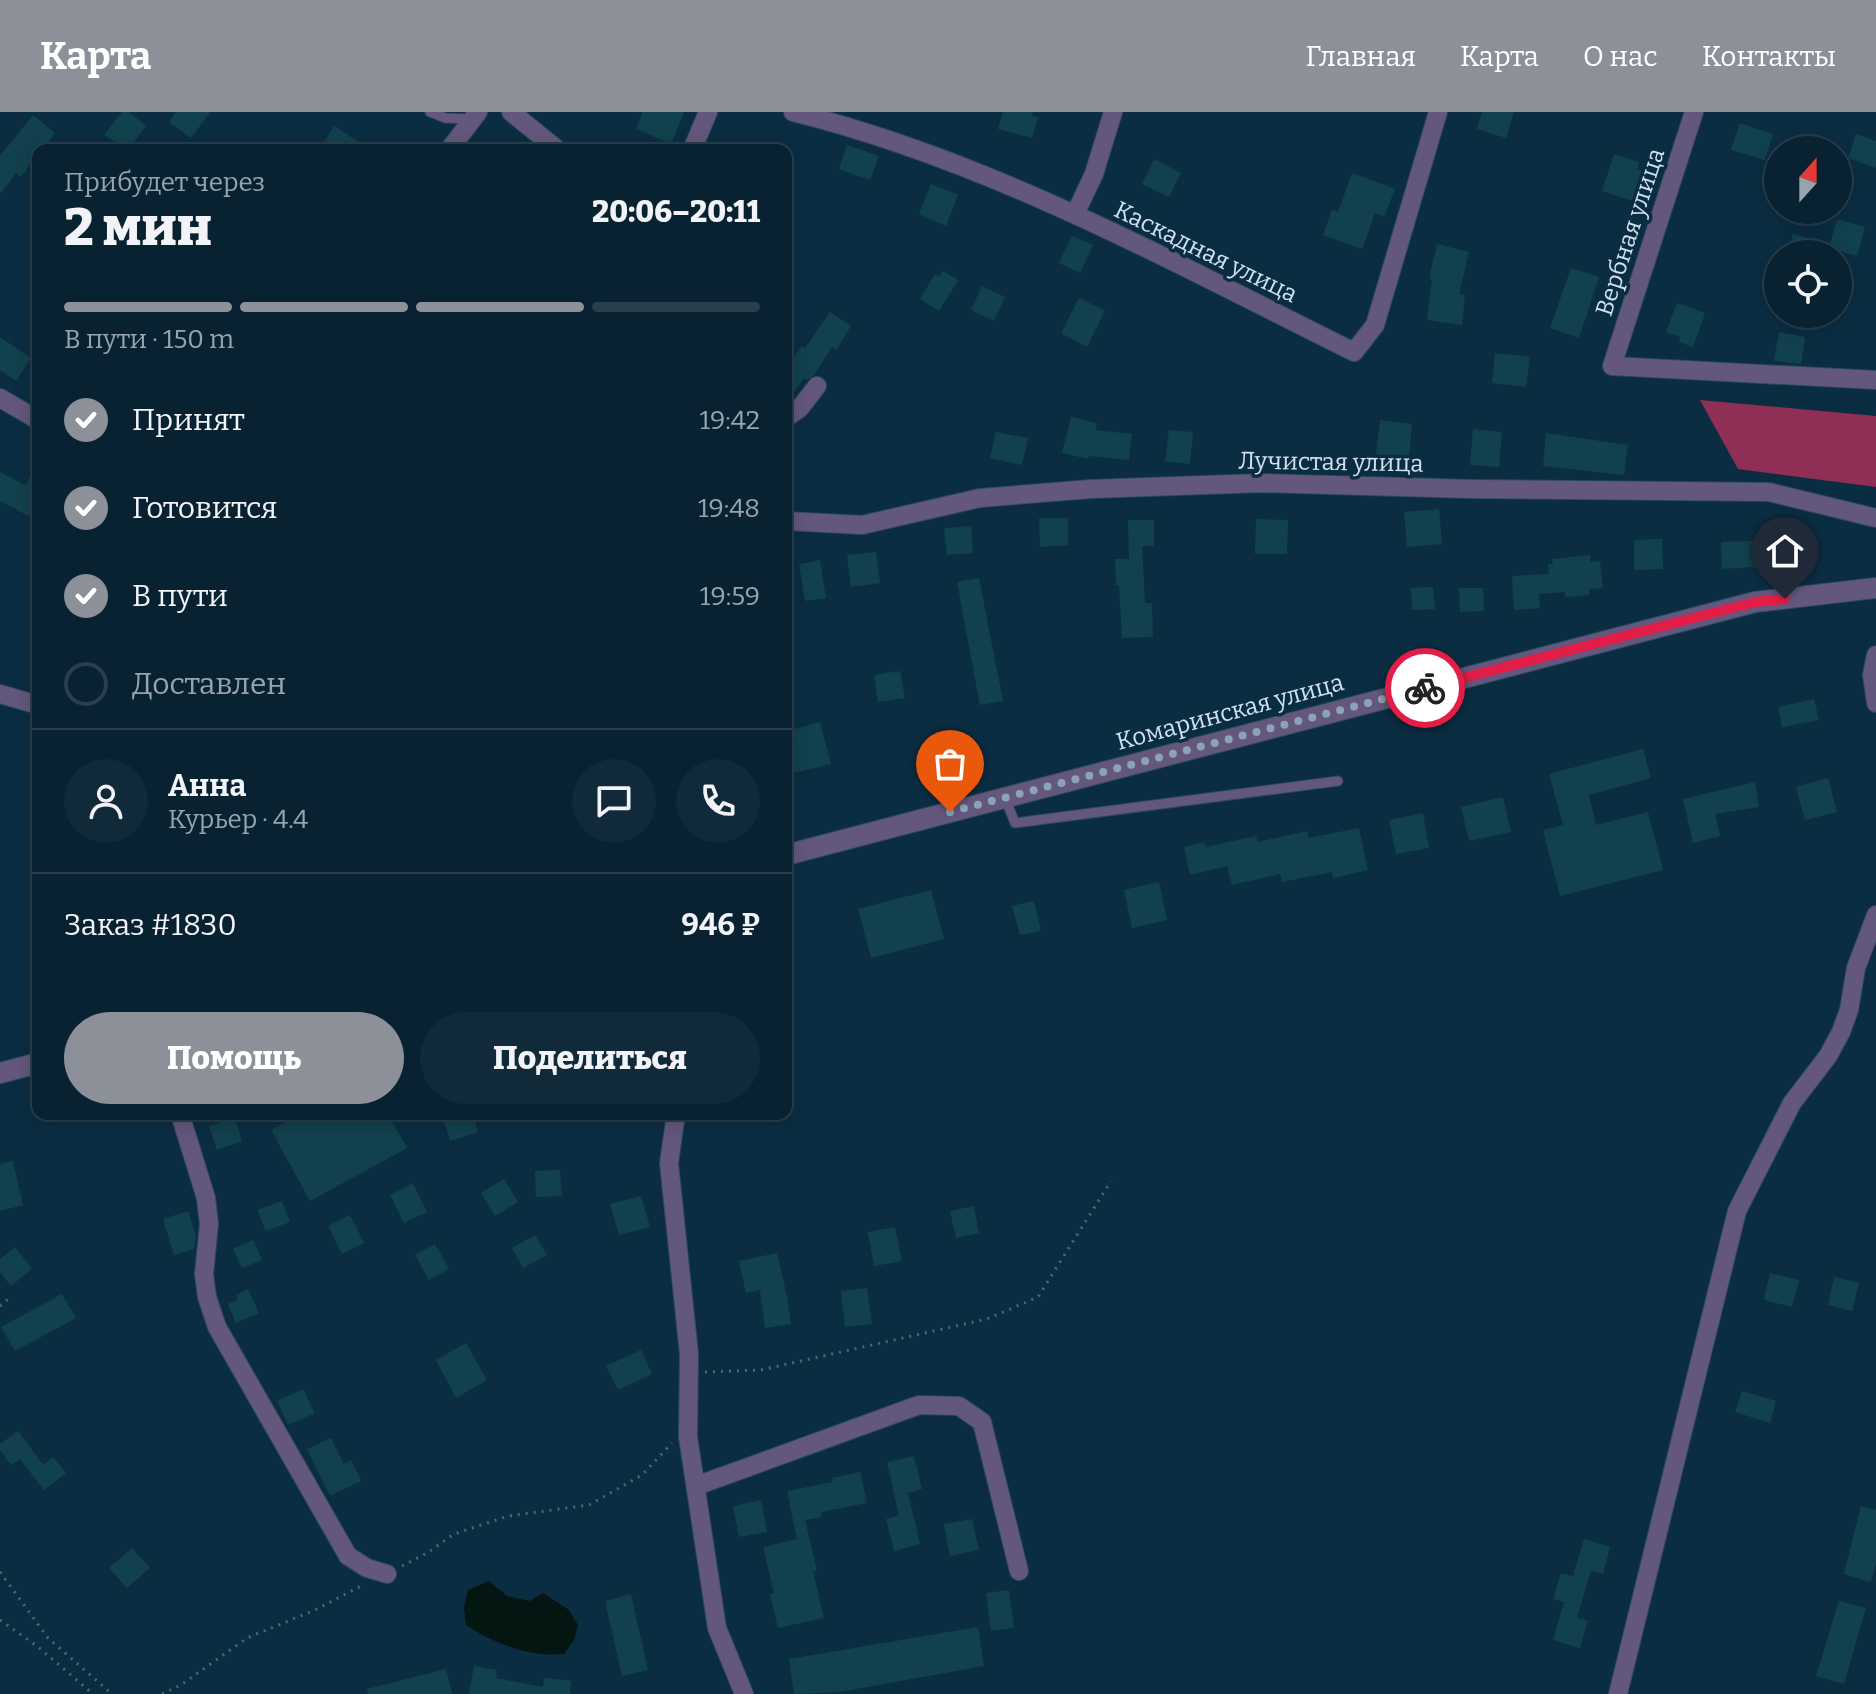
<!DOCTYPE html>
<html lang="ru">
<head>
<meta charset="utf-8">
<style>
	:root { --surface:#082232; --page:#112a3a; --text:#f1f3f6; --muted:#98a4ac; --line:#293f4d; --accent:#8c9099 }
	body { margin:0; font-family:Bitter,serif; background:var(--page); color:var(--text); height:100vh; display:flex; flex-direction:column; font-size:30px; white-space:nowrap }
	* { box-sizing:border-box; margin:0 }
	p { font-size:26px; color:var(--muted) }
	.icon { flex:none; width:44px; height:44px; fill:none; stroke:currentColor; stroke-width:2; stroke-linecap:round; stroke-linejoin:round }
	.map { position:relative; flex:1; overflow:hidden }
	.details { position:absolute; left:32px; top:32px; width:760px; height:976px; display:flex; flex-direction:column; background:var(--surface); border-radius:16px; box-shadow:0 4px 20px #0003,0 0 0 2px var(--line) }
	.details>* { flex:none }
	.needle { width:52px; rotate:21deg }
	.buttons { position:absolute; left:1764px; top:24px; display:grid; gap:16px }
	.buttons a { display:grid; place-items:center; width:88px; height:88px; border-radius:50%; background:var(--surface); box-shadow:0 4px 20px #0003,0 0 0 2px var(--line); font-size:40px }
	.pin { position:absolute; display:grid; place-items:center; width:68px; height:68px; color:#fff; margin:-82px -34px; border-radius:50% 50% 50% 0; rotate:-45deg; box-shadow:0 0 8px #0007 }
	.pin .icon { rotate:45deg }
	.courier { position:absolute; display:grid; place-items:center; width:80px; height:80px; margin:-40px; border:6px solid #e11d48; border-radius:50%; background:#fff; color:#222; box-shadow:0 2px 10px #0007 }
	.headline em { font-style:normal; font-weight:800 }
	.headline div { display:flex; flex-direction:column-reverse }
	.headline { display:flex; align-items:center; justify-content:space-between; height:136px; padding:0 32px }
	h1 { font-size:52px; font-weight:800; line-height:60px }
	.bar { display:grid; grid-template-columns:repeat(4,1fr); gap:12px 8px; align-content:center; height:96px; padding:0 32px }
	.bar i { height:10px; border-radius:6px; background:var(--line) }
	.bar .active { background:var(--accent) }
	.bar p { grid-column:span 4 }
	.line { display:flex; align-items:center; gap:20px; padding:0 32px; border-top:2px solid var(--line) }
	.line div { flex:1 }
	.round { display:grid; place-items:center; flex:none; width:84px; height:84px; border-radius:42px; background:var(--page) }
	ol { padding:0 32px; list-style:none }
	li { display:flex; align-items:center; gap:24px; height:88px }
	li p { margin-inline-start:auto }
	li .icon { padding:8px; border-radius:50%; background:var(--accent); color:#fff; stroke-width:4 }
	li:last-child { color:var(--muted) }
	li i { width:44px; height:44px; border:4px solid var(--line); border-radius:50% }
	.cta { display:flex; gap:16px; margin-top:auto; padding:16px 32px }
	.cta a { flex:1; height:92px; border-radius:48px; background:var(--accent); color:#fff; font-size:32px; font-weight:800; line-height:92px; text-align:center }
	.cta a+a { background:var(--page); color:var(--text) }
	header { display:flex; align-items:center; gap:48px; box-sizing:border-box; height:112px; padding:0 40px; background:var(--accent); color:#fff }
	header strong { font-size:38px }
	nav { display:flex; gap:44px; margin-inline-start:auto; font-size:28px }
	.map>svg:first-child { display:block }
	.forest { fill:#902f56 }
	.water { fill:#031612 }
	.building { fill:#12414e }
	.lines { fill:none; stroke-linecap:round; stroke-linejoin:round }
	.service-casing { stroke:#2b4a5e; stroke-width:11 }
	.minor-casing { stroke:#2b4a5e; stroke-width:20 }
	.tertiary-casing { stroke:#2b4a5e; stroke-width:22 }
	.path { stroke:#4b687b; stroke-width:3; stroke-dasharray:2 6; stroke-linecap:butt }
	.service { stroke:#64577d; stroke-width:9 }
	.minor { stroke:#64577d; stroke-width:18 }
	.tertiary { stroke:#64577d; stroke-width:20 }
	.done { stroke:#8ba3b3; stroke-width:8; stroke-dasharray:0 14.4 }
	.route { stroke:#e11d48; stroke-width:10 }
	.labels { text-anchor:middle; stroke-width:7; stroke-linejoin:round; paint-order:stroke }
	.street-label { font-size:24px; fill:#d0e2f0; stroke:#0b2d42 }
</style>
</head>
<body>
<header>
<strong>Карта</strong>
<nav><a>Главная</a><a>Карта</a><a>О нас</a><a>Контакты</a></nav>
</header>
<div class="map">
<svg width="1876" height="1582" viewBox="0 0 1876 1582">
	<rect width="100%" height="100%" fill="#0b2d42"/>
	<polygon class="forest" points="1700,288 1876,304 1876,375 1738,357"/>
	<path class="water" d="M489,1469L507,1484L530,1489L543,1481L569,1498L578,1513L574,1528L564,1542C529,1545 495,1532 466,1513L464,1496L468,1478Z"/>
	<g class="building">
		<polygon points="122,0 129,0 146,14 128,38 104,23"/>
		<polygon points="176,0 210,0 191,26 169,10"/>
		<polygon points="643,0 684,0 671,32 636,17"/>
		<polygon points="1003,0 1033,0 1032,4 1038,5 1032,26 998,17"/>
		<polygon points="1482,0 1514,0 1506,26 1477,17"/>
		<polygon points="33,3 55,21 42,38 38,38 38,42 21,65 16,61 0,82 0,44"/>
		<polygon points="1740,11 1773,22 1765,48 1731,38"/>
		<polygon points="334,14 359,30 353,38 329,38 322,33"/>
		<polygon points="1856,22 1876,29 1876,56 1848,46"/>
		<polygon points="847,33 879,44 870,68 839,57"/>
		<polygon points="1614,42 1639,50 1637,57 1646,60 1636,90 1602,79"/>
		<polygon points="1154,47 1181,61 1169,85 1142,72"/>
		<polygon points="1352,61 1395,77 1384,105 1375,101 1362,137 1323,123 1332,98 1338,100"/>
		<polygon points="931,72 958,83 946,114 919,102"/>
		<polygon points="1837,107 1865,115 1857,144 1829,136"/>
		<polygon points="1793,122 1820,130 1817,142 1787,142"/>
		<polygon points="1072,124 1093,133 1080,161 1059,151"/>
		<polygon points="1437,132 1469,140 1459,182 1465,182 1462,213 1427,208 1432,168 1429,167"/>
		<polygon points="1571,156 1599,165 1579,226 1550,216"/>
		<polygon points="943,159 958,168 939,199 920,187 935,162 939,165"/>
		<polygon points="982,174 1005,185 994,209 971,198"/>
		<polygon points="1079,186 1105,199 1087,235 1061,221"/>
		<polygon points="1677,191 1705,201 1693,235 1679,230 1680,225 1666,220"/>
		<polygon points="830,200 851,214 836,238 832,235 814,263 807,268 804,266 786,291 786,258 801,234 805,236"/>
		<polygon points="1779,220 1805,225 1801,252 1774,249"/>
		<polygon points="0,225 31,246 16,269 0,258"/>
		<polygon points="1495,241 1530,245 1526,275 1492,271"/>
		<polygon points="1071,305 1097,311 1095,318 1132,322 1129,348 1089,344 1088,347 1062,341"/>
		<polygon points="1380,308 1412,312 1409,346 1376,343"/>
		<polygon points="1473,317 1502,320 1499,355 1470,353"/>
		<polygon points="1169,318 1193,320 1190,352 1165,349"/>
		<polygon points="996,320 1028,326 1022,353 990,346"/>
		<polygon points="1546,321 1628,333 1624,363 1543,354"/>
		<polygon points="38,350 38,409 0,389 0,360 25,373"/>
		<polygon points="1439,397 1442,432 1407,435 1404,400"/>
		<polygon points="1039,406 1068,406 1068,433 1040,435"/>
		<polygon points="1256,407 1288,408 1287,442 1255,442"/>
		<polygon points="1128,408 1154,408 1154,434 1142,434 1145,491 1152,491 1153,525 1122,526 1119,473 1116,473 1115,447 1129,447"/>
		<polygon points="971,414 973,441 947,443 944,416"/>
		<polygon points="1662,427 1663,457 1634,458 1634,428"/>
		<polygon points="1752,429 1754,455 1722,457 1721,430"/>
		<polygon points="876,440 880,471 851,475 847,443"/>
		<polygon points="1590,443 1590,450 1600,449 1603,476 1589,477 1589,483 1565,485 1565,480 1539,482 1540,496 1514,498 1512,464 1549,462 1548,452 1553,452 1552,447"/>
		<polygon points="820,448 826,486 805,489 799,452"/>
		<polygon points="979,466 1003,589 980,593 957,470"/>
		<polygon points="1433,475 1435,497 1412,498 1411,476"/>
		<polygon points="1459,476 1483,476 1484,499 1460,500"/>
		<polygon points="900,559 905,586 878,590 874,563"/>
		<polygon points="1814,587 1819,608 1782,615 1778,595"/>
		<polygon points="820,610 831,652 786,663 786,632 795,630 791,618"/>
		<polygon points="1643,637 1651,666 1589,683 1596,713 1648,700 1663,758 1560,784 1543,718 1563,713 1549,662"/>
		<polygon points="1828,666 1837,700 1805,708 1796,675"/>
		<polygon points="1755,670 1759,695 1715,702 1720,724 1693,731 1683,687"/>
		<polygon points="1503,685 1511,720 1469,729 1461,695"/>
		<polygon points="1423,701 1429,736 1396,742 1389,708"/>
		<polygon points="1359,716 1368,758 1333,766 1332,760 1282,770 1280,762 1232,773 1227,754 1190,763 1184,735 1204,730 1206,735 1256,724 1258,730 1307,719 1309,726"/>
		<polygon points="1159,770 1167,808 1132,816 1124,778"/>
		<polygon points="931,778 944,827 871,846 858,797"/>
		<polygon points="1034,789 1041,819 1020,823 1012,794"/>
		<polygon points="301,1002 388,1002 407,1036 310,1089 271,1018"/>
		<polygon points="442,1002 472,1002 478,1020 450,1029"/>
		<polygon points="235,1006 242,1029 217,1038 209,1014"/>
		<polygon points="13,1049 23,1093 0,1099 0,1052"/>
		<polygon points="560,1058 562,1084 536,1085 535,1059"/>
		<polygon points="504,1067 518,1090 495,1104 481,1081"/>
		<polygon points="413,1071 427,1100 404,1111 390,1083"/>
		<polygon points="641,1084 650,1115 619,1123 610,1092"/>
		<polygon points="282,1089 290,1110 266,1119 257,1098"/>
		<polygon points="974,1094 979,1121 956,1126 950,1099"/>
		<polygon points="188,1099 196,1124 194,1137 174,1143 163,1107"/>
		<polygon points="350,1103 364,1131 342,1142 328,1114"/>
		<polygon points="895,1115 902,1149 874,1154 868,1120"/>
		<polygon points="535,1123 547,1143 523,1156 512,1136"/>
		<polygon points="253,1128 262,1148 242,1156 233,1137"/>
		<polygon points="435,1132 449,1157 429,1168 415,1143"/>
		<polygon points="15,1135 32,1157 11,1174 0,1160 0,1147"/>
		<polygon points="777,1141 787,1184 791,1212 765,1216 760,1178 746,1181 739,1149"/>
		<polygon points="1770,1161 1799,1168 1792,1195 1764,1188"/>
		<polygon points="1834,1165 1859,1171 1852,1199 1828,1193"/>
		<polygon points="867,1176 872,1212 845,1215 841,1179"/>
		<polygon points="248,1177 259,1201 236,1211 228,1192 238,1188 236,1183"/>
		<polygon points="62,1182 76,1206 15,1239 1,1215"/>
		<polygon points="466,1231 487,1268 456,1286 436,1248"/>
		<polygon points="641,1238 652,1262 618,1278 606,1254"/>
		<polygon points="303,1277 315,1301 288,1313 277,1289"/>
		<polygon points="1742,1279 1776,1289 1770,1311 1735,1300"/>
		<polygon points="18,1319 43,1353 53,1345 66,1361 44,1378 20,1347 11,1353 0,1338 0,1332"/>
		<polygon points="331,1326 344,1352 351,1348 361,1369 330,1384 307,1337"/>
		<polygon points="914,1344 922,1377 908,1381 920,1432 894,1439 886,1407 899,1404 887,1350"/>
		<polygon points="860,1360 867,1391 821,1400 822,1405 805,1408 817,1459 813,1459 824,1506 778,1516 770,1482 774,1481 763,1435 797,1427 787,1379 833,1370 832,1366"/>
		<polygon points="761,1388 767,1420 739,1425 733,1394"/>
		<polygon points="1861,1394 1876,1398 1876,1451 1871,1470 1844,1462"/>
		<polygon points="972,1407 979,1438 950,1444 944,1412"/>
		<polygon points="1584,1427 1610,1435 1603,1462 1591,1458 1577,1506 1588,1509 1580,1536 1553,1528 1564,1490 1553,1487 1561,1461 1573,1464"/>
		<polygon points="132,1436 150,1456 127,1476 109,1456"/>
		<polygon points="1009,1478 1014,1516 991,1519 986,1481"/>
		<polygon points="631,1482 648,1558 622,1564 605,1489"/>
		<polygon points="1839,1489 1866,1496 1844,1572 1816,1564"/>
		<polygon points="978,1515 984,1554 839,1580 794,1582 789,1547"/>
		<polygon points="474,1554 497,1558 496,1566 543,1575 544,1566 571,1569 570,1582 469,1582"/>
		<polygon points="446,1557 452,1582 368,1582 367,1577"/>
	</g>
	<g class="lines">
		<defs>
			<g id="service">
				<polyline points="430,0 445,6 473,7"/>
				<polyline points="1005,686 1015,711 1338,669"/>
			</g>
			<g id="minor">
				<polyline points="511,0 558,38"/>
				<path d="M793,0C991,49 1172,150 1354,240L1375,213L1438,0"/>
				<polyline points="1694,0 1612,254 1876,268"/>
				<polyline points="449,38 478,0"/>
				<polyline points="692,38 708,0"/>
				<polyline points="1075,102 1094,62 1113,0"/>
				<polyline points="0,286 38,308"/>
				<polyline points="786,306 800,296 817,274"/>
				<polyline points="786,409 862,413 980,386 1091,377 1262,371 1471,377 1769,380 1876,406"/>
				<polyline points="1876,543 1872,563 1876,591"/>
				<polyline points="0,582 38,593"/>
				<polyline points="180,1002 206,1086 209,1112 204,1162 207,1185 217,1215 348,1444 367,1456 387,1462"/>
				<polyline points="676,1002 669,1051 689,1242 688,1325 717,1516 744,1582"/>
				<polyline points="696,1374 919,1293 959,1294 982,1310 1019,1459"/>
				<polyline points="1618,1582 1737,1099 1792,991 1828,944 1841,920 1849,898 1856,856 1876,803"/>
			</g>
			<g id="tertiary">
				<polyline points="786,743 1755,490 1876,476"/>
				<polyline points="0,961 38,951"/>
			</g>
		</defs>
		<use href="#service" class="service-casing"/>
		<use href="#minor" class="minor-casing"/>
		<use href="#tertiary" class="tertiary-casing"/>
		<g class="path">
			<polyline points="0,1194 11,1185"/>
			<polyline points="705,1260 761,1258 987,1207 1038,1185 1111,1069"/>
			<polyline points="402,1454 427,1441 454,1422 508,1404 589,1393 642,1363 672,1331"/>
			<polyline points="0,1460 48,1526 112,1582"/>
			<polyline points="0,1508 37,1534 93,1582"/>
			<polyline points="162,1582 181,1573 247,1526 315,1498 363,1473"/>
		</g>
		<use href="#service" class="service"/>
		<use href="#minor" class="minor"/>
		<use href="#tertiary" class="tertiary"/>
	</g>
	<g class="lines">
		<polyline class="done" points="950,700 1425,576"/>
		<polyline class="route" points="1425,576 1755,490 1785,487"/>
	</g>
	<g class="labels">
		<g class="street-label">
			<text transform="translate(1630 120) rotate(-72)" y="8">Вербная улица</text>
			<text transform="translate(1206 140) rotate(26)" y="8">Каскадная улица</text>
			<text transform="translate(1331 350) rotate(1)" y="8">Лучистая улица</text>
			<text transform="translate(1230 600) rotate(-15)" y="8">Комаринская улица</text>
		</g>
	</g>
</svg>
<div class="buttons">
<a><svg class="needle" viewBox="-14 -14 28 28"><path d="M0-13l5 13h-10z" fill="#e53935"/><path d="M0 13l5-13h-10z" fill="#98a4ac"/></svg></a>
<a><svg class="icon" aria-label="locate" viewBox="0 0 24 24"><circle cx="12" cy="12" r="6"/><path d="M12 2v4M12 18v4M2 12h4M18 12h4"/></svg></a>
</div>
<div class="pin" style="left:950px;top:700px;background:#ea580c"><svg class="icon" aria-label="bag" viewBox="0 0 24 24"><path d="M5 8h14l-1 12H6zM9 8a3 3 0 0 1 6 0"/></svg></div>
<div class="pin" style="left:1785px;top:487px;background:#1f2937"><svg class="icon" aria-label="home" viewBox="0 0 24 24"><path d="M3 11l9-7 9 7M6 9v11h12V9"/></svg></div>
<div class="courier" style="left:1425px;top:576px"><svg class="icon" aria-label="bike" viewBox="0 0 24 24"><circle cx="6" cy="16" r="4"/><circle cx="18" cy="16" r="4"/><path d="M6 16l4-8h5l3 8M10 8l3 8H6M13 5h3"/></svg></div>
<section class="details">
<div class="headline"><div><h1>2 мин</h1><p>Прибудет через</p></div><em>20:06–20:11</em></div>
<div class="bar"><i class="active"></i><i class="active"></i><i class="active"></i><i></i><p>В пути · 150 m</p></div>
<ol>
<li><svg class="icon" aria-label="check" viewBox="0 0 24 24"><path d="M5 12l5 5 9-10"/></svg>Принят<p>19:42</p></li>
<li><svg class="icon" aria-label="check" viewBox="0 0 24 24"><path d="M5 12l5 5 9-10"/></svg>Готовится<p>19:48</p></li>
<li><svg class="icon" aria-label="check" viewBox="0 0 24 24"><path d="M5 12l5 5 9-10"/></svg>В пути<p>19:59</p></li>
<li><i></i>Доставлен</li>
</ol>
<div class="line" style="height:144px"><a class="round"><svg class="icon" aria-label="person" viewBox="0 0 24 24"><circle cx="12" cy="8" r="4"/><path d="M4 21q1-7 8-7t8 7"/></svg></a><div><b>Анна</b><p>Курьер · 4.4</p></div><a class="round"><svg class="icon" aria-label="chat" viewBox="0 0 24 24"><path d="M4 5h16v11H9l-5 4z"/></svg></a><a class="round"><svg class="icon" aria-label="phone" viewBox="0 0 24 24"><path d="M5 4h4l2 5-3 2q2 4 5 5l2-3 5 2v4C11 20 4 13 5 4z"/></svg></a></div>
<div class="line" style="height:104px"><div>Заказ #1830</div><b>946 ₽</b></div>
<div class="cta"><a>Помощь</a><a>Поделиться</a></div>
</section>
</div>
</body>
</html>
